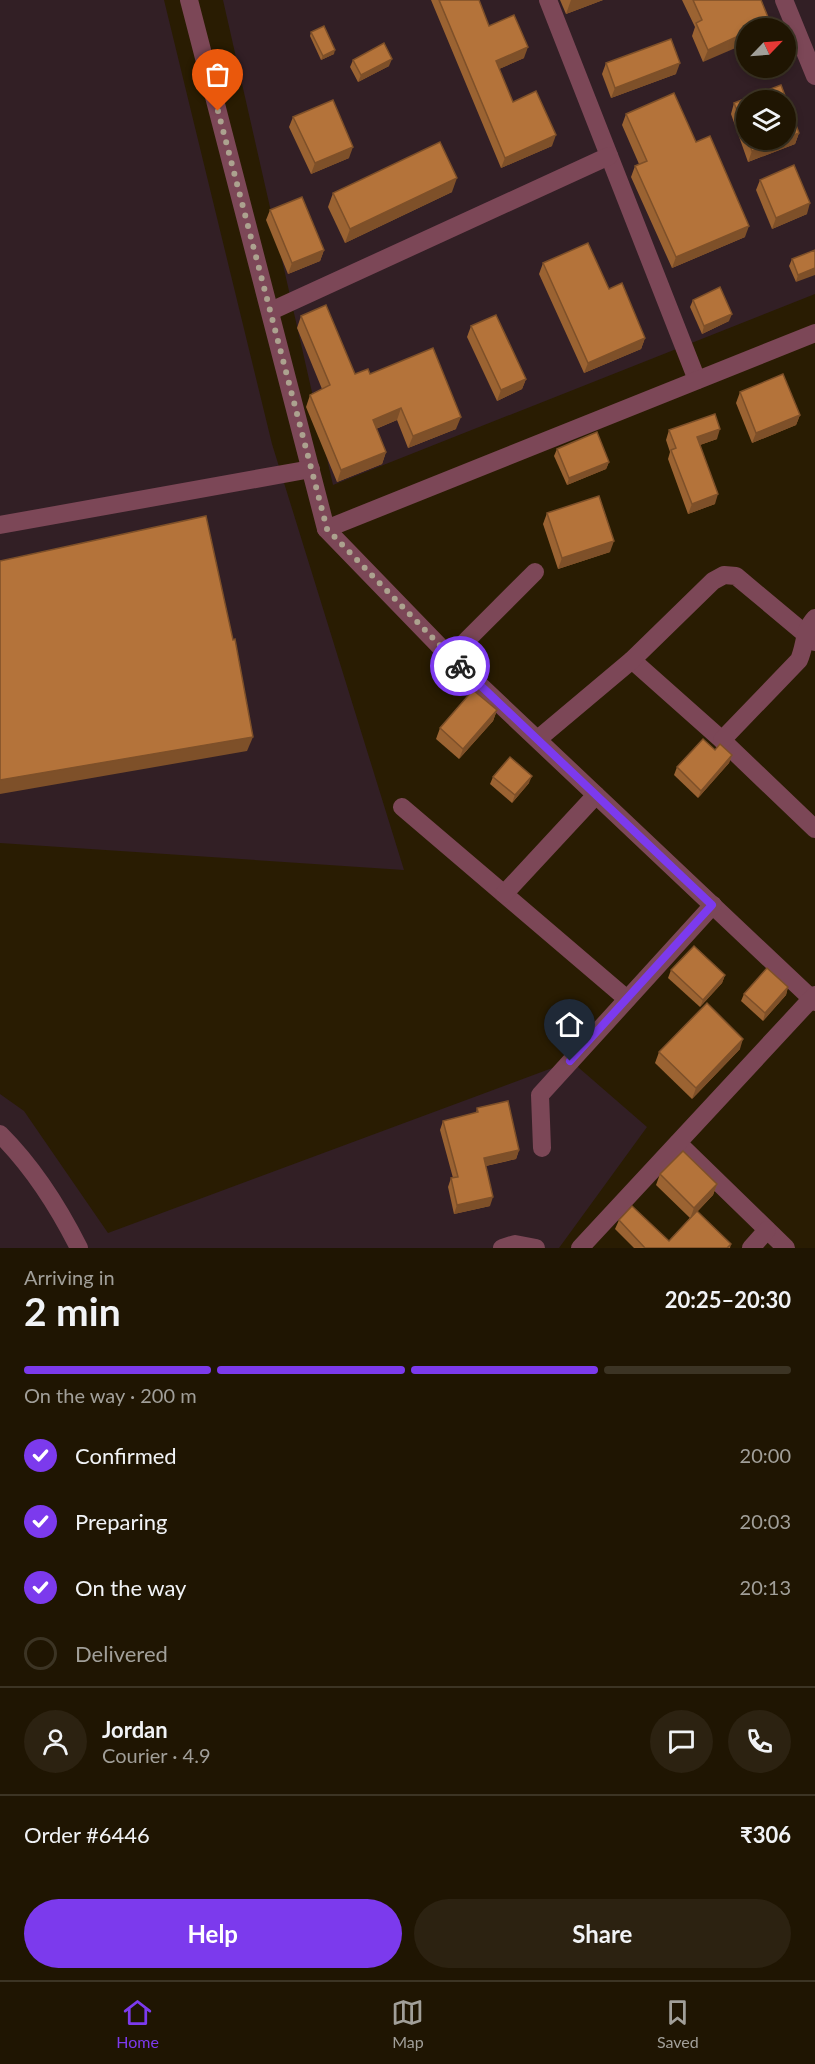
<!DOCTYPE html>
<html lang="en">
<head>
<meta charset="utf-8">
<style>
	:root { --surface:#1f1502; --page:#2c2211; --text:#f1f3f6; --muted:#a19f99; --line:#3c3424; --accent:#7c3aed }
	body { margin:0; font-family:Lato,sans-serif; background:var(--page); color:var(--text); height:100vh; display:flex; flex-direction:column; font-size:22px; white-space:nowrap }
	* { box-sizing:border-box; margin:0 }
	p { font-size:20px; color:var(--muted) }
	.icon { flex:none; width:33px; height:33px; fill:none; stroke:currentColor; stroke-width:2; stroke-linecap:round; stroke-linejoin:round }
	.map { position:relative; height:1248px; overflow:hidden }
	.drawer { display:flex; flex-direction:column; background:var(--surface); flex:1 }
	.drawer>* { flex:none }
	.needle { width:39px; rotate:65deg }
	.buttons { position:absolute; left:736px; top:18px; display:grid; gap:12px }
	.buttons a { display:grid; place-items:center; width:60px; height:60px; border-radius:50%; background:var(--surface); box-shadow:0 3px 9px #0003,0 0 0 2px var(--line); font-size:30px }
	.pin { position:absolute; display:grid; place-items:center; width:51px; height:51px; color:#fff; margin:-62px -26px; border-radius:50% 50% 50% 0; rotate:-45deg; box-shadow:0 0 6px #0007 }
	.pin .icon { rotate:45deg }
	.courier { position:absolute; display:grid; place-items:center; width:60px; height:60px; margin:-30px; border:4px solid #7c3aed; border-radius:50%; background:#fff; color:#222; box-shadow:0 2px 8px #0007 }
	.headline em { font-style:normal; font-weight:700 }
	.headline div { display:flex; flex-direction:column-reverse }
	.headline { display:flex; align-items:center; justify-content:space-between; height:102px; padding:0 24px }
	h1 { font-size:39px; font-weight:700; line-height:45px }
	.bar { display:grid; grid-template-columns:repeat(4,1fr); gap:9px 6px; align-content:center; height:72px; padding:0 24px }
	.bar i { height:8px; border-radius:4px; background:var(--line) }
	.bar .current { background:var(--accent) }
	.bar p { grid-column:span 4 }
	.line { display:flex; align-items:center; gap:15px; padding:0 24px; border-top:2px solid var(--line) }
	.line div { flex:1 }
	.round { display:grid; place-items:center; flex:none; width:63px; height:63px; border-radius:32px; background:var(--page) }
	ol { padding:0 24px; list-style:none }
	li { display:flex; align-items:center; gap:18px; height:66px }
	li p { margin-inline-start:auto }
	li .icon { padding:6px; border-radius:50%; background:var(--accent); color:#fff; stroke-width:4 }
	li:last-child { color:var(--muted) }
	li i { width:33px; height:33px; border:3px solid var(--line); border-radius:50% }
	.action { display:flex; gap:12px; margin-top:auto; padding:12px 24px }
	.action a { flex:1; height:69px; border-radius:36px; background:var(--accent); color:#fff; font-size:24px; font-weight:700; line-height:69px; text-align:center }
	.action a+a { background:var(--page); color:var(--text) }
	.menu { display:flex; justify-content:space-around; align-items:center; height:84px; border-top:2px solid var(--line); background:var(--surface); font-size:16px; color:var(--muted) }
	.menu a { display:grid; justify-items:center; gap:3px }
	.menu .current { color:var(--accent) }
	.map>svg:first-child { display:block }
	.industrial { fill:#321f25; fill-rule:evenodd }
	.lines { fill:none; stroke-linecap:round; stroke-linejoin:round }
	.minor { stroke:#7c4757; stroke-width:18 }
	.wall { fill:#9b6332; fill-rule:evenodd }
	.shaded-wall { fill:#7e5029 }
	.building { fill:#b4733a; stroke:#7e5029; stroke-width:1.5 }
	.done { stroke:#aca28f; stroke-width:6; stroke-dasharray:0 10.8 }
	.route { stroke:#7c3aed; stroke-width:8 }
</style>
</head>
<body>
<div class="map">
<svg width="815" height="1248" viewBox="0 0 815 1248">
	<rect width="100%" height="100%" fill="#291c02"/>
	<g class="industrial">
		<polygon points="0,0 164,0 272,444 404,870 0,843"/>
		<path d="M223,0H815V294L333,485ZM747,28H786V68H747ZM747,100H786V140H747Z"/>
		<polygon points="571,1061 647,1127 559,1248 0,1248 0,1094 24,1111 108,1233"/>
	</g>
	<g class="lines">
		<g class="minor">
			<polyline points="189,0 326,529 450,657 815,1002"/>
			<polyline points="548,0 697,380"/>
			<polyline points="784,0 815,76"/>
			<polyline points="271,311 609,156"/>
			<polyline points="0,525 311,469"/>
			<polyline points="326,529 815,333"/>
			<polyline points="450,657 535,572"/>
			<polyline points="632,660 722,740 815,829"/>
			<polyline points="538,739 632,660 713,581 724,575 736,576 815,642"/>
			<path d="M722,740L799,660C806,644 803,631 815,618"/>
			<polyline points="402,807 627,999"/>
			<polyline points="504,894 596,795"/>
			<path d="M0,1134C32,1166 59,1208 79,1248"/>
			<polyline points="678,1143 786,1248"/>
			<polyline points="542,1148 540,1095 713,905"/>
			<polyline points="502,1248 515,1244 536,1248"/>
			<polyline points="580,1248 815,995"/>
			<polyline points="751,1248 767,1230"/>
		</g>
	</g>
	<g class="wall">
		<polygon points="431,0 479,0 489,26 524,58 499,69 513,102 552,146 501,168"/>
		<polygon points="560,0 603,0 566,14"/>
		<polygon points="682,0 761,0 703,62 692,36 695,27"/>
		<polygon points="311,32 334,54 321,60 310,36"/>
		<polygon points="353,60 389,66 358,82 350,67"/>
		<polygon points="606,63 676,74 611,98 602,74"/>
		<path d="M781,85L799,133L795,144L748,162L731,114L734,103ZM747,100H786V140H747Z"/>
		<polygon points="626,114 696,142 745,237 672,268 631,177 635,166 639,164 622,125"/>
		<polygon points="293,117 349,158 311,174 289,127"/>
		<polygon points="760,180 807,214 772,229 756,190"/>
		<polygon points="452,192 345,243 328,207 333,193"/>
		<polygon points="270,210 324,250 320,261 288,274 266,220"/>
		<polygon points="815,250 796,282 789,266 792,259"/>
		<polygon points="543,263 609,289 645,338 641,349 584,373 539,274"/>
		<polygon points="693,300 729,321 702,334 690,307"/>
		<polygon points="301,316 355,374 370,374 456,429 408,448 397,420 376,429 386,452 382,464 337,482 306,407 310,395 322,389 297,328"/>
		<polygon points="471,326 526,379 522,389 497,401 467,337"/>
		<polygon points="740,392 800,415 796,425 752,443 736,403"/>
		<polygon points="669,430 717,439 700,445 715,504 688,514 668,459 670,452 666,440"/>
		<polygon points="557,449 609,462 606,469 567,485 554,456"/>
		<polygon points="547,513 610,552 558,569 543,524"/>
		<polygon points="497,710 493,721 459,759 436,739 440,728"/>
		<polygon points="715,750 732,755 729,763 698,798 674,775 677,767"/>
		<polygon points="493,777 529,783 512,803 490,784"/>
		<polygon points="671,970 725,975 722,983 700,1007 668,978"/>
		<polygon points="788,987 786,995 763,1021 741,1001 744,994"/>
		<polygon points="740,1049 692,1099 655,1063 659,1052"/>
		<polygon points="477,1108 519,1150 516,1159 486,1166 490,1206 454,1214 448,1187 451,1178 453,1178 440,1130 443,1121 476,1113"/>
		<polygon points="660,1174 717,1184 713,1195 697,1212 731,1244 730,1248 634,1248 615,1229 619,1220 669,1241 690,1218 656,1185"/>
	</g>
	<g class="shaded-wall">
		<polygon points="571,0 603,0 566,14"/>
		<polygon points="770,22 768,28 756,28"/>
		<polygon points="747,32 747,43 703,62 708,50"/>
		<polygon points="528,47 524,58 492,72 496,61"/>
		<polygon points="335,50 334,54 321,60 323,56"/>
		<polygon points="392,59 389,66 358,82 361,75"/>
		<polygon points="680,63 676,74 611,98 615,88"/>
		<polygon points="799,133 795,144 748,162 752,151 782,140 786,140 786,138"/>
		<polygon points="556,135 552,146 501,168 505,158"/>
		<polygon points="353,147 349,158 311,174 315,163"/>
		<polygon points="457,178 452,192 345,243 350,229"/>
		<polygon points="810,203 807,214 772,229 776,218"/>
		<polygon points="749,226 745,237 672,268 676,257"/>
		<polygon points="324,250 320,261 288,274 292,263"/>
		<polygon points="815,268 815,275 796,282 798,275"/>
		<polygon points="732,314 729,321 702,334 704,326"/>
		<polygon points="645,338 641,349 584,373 588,363"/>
		<polygon points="526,379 522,389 497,401 501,390"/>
		<polygon points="401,408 397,420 368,432 373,420"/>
		<polygon points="800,415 796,425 752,443 756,433"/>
		<polygon points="461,417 456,429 408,448 413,436"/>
		<polygon points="720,429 717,439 694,447 697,437"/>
		<polygon points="386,452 382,464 337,482 341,470"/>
		<polygon points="609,462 606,469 567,485 569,478"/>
		<polygon points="718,494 715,504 688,514 692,504"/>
		<polygon points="614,541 610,552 558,569 562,558"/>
		<polygon points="497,710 493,721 459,759 463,749"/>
		<polygon points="253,737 247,751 0,794 0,780"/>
		<polygon points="732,755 729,763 698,798 701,791"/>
		<polygon points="532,776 529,783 512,803 515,795"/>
		<polygon points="725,975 722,983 700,1007 703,1000"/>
		<polygon points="788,987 786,995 763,1021 765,1013"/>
		<polygon points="743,1039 740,1049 692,1099 696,1088"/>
		<polygon points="519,1150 516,1159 481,1167 484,1158"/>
		<polygon points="717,1184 713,1195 690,1219 694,1208"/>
		<polygon points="493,1197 490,1206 454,1214 457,1205"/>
	</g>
	<g class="building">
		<polygon points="439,0 479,0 489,26 514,15 528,47 496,61 513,102 536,91 556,135 505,158"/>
		<polygon points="693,0 761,0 770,22 756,28 747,28 747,32 708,50 696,23 702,20"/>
		<polygon points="324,26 335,50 323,56 311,32"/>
		<polygon points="671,39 680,63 615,88 606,63"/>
		<polygon points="384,43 392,59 361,75 353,60"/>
		<polygon points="781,85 799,133 786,138 786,100 747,100 747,136 734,103"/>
		<polygon points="674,93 696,142 710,136 749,226 676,257 635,166 647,161 626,114"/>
		<polygon points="333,100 353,147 315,163 293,117"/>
		<polygon points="748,140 782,140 752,151"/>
		<polygon points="440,142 457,178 350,229 333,193"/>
		<polygon points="794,165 810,203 776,218 760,180"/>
		<polygon points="302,197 324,250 292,263 270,210"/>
		<polygon points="588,243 609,289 622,283 645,338 588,363 543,263"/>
		<polygon points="815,250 815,268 798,275 792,259"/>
		<polygon points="720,287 732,314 704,326 693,300"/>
		<polygon points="326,305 355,374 368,369 370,374 433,348 461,417 413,436 401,408 373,420 386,452 341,470 310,395 330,385 301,316"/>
		<polygon points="496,315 526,379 501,390 471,326"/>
		<polygon points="783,374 800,415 756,433 740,392"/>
		<polygon points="715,414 720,429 697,437 718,494 692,504 671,450 676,448 669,430"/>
		<polygon points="597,432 609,462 569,478 557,449"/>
		<polygon points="599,496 614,541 562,558 547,513"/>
		<polygon points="206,516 233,640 235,639 253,737 0,780 0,561"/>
		<polygon points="473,690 497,710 463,749 440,728"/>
		<polygon points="703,739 715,750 720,744 732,755 701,791 677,767"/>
		<polygon points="510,757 532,776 515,795 493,777"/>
		<polygon points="694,946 725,975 703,1000 671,970"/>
		<polygon points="767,968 788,987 765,1013 744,994"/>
		<polygon points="707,1003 743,1039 696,1088 659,1052"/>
		<polygon points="508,1101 519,1150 484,1158 493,1197 457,1205 451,1178 458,1177 443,1121 478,1112 477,1108"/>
		<polygon points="683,1151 717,1184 694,1208 660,1174"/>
		<polygon points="632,1206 669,1241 697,1211 731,1244 727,1248 645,1248 619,1220"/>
	</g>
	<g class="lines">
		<polyline class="done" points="218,111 327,529 460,666"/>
		<polyline class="route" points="460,666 712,905 570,1061"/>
	</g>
</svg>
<div class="buttons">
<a><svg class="needle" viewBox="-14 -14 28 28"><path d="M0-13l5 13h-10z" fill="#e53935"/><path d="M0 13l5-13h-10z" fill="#a19f99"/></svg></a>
<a><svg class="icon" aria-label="layers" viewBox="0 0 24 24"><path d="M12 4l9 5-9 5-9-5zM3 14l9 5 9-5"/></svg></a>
</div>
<div class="pin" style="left:218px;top:111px;background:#ea580c"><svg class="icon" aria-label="bag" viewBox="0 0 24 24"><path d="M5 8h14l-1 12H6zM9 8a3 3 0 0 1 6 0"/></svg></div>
<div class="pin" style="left:570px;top:1061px;background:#1f2937"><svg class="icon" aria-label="home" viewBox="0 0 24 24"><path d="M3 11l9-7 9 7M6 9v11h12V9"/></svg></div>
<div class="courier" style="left:460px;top:666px"><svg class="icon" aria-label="bike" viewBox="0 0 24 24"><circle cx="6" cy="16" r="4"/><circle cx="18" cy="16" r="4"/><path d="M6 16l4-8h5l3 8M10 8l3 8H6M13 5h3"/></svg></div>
</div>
<section class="drawer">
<div class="headline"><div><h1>2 min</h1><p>Arriving in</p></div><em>20:25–20:30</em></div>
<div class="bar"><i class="current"></i><i class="current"></i><i class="current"></i><i></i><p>On the way · 200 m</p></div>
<ol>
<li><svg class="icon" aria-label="check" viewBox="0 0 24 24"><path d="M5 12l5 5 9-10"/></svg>Confirmed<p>20:00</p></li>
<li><svg class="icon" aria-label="check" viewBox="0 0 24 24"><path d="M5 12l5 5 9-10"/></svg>Preparing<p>20:03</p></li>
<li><svg class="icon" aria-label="check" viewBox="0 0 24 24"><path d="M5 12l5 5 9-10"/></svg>On the way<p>20:13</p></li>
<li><i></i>Delivered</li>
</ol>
<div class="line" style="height:108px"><a class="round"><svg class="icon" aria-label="person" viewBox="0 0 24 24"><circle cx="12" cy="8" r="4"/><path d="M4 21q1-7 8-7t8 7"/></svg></a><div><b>Jordan</b><p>Courier · 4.9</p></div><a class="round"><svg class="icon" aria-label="chat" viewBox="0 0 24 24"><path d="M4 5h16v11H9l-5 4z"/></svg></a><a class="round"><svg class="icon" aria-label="phone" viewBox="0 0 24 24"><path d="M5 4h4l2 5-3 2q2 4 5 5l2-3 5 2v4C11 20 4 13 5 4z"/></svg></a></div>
<div class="line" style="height:78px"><div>Order #6446</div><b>₹306</b></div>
<div class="action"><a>Help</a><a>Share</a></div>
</section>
<nav class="menu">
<a class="current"><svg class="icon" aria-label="home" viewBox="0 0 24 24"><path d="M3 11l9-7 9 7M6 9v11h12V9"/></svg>Home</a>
<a><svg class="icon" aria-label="map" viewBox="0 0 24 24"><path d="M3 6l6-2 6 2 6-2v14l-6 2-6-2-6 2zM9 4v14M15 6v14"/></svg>Map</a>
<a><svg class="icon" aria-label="saved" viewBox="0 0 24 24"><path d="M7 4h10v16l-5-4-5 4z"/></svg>Saved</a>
</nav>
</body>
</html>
